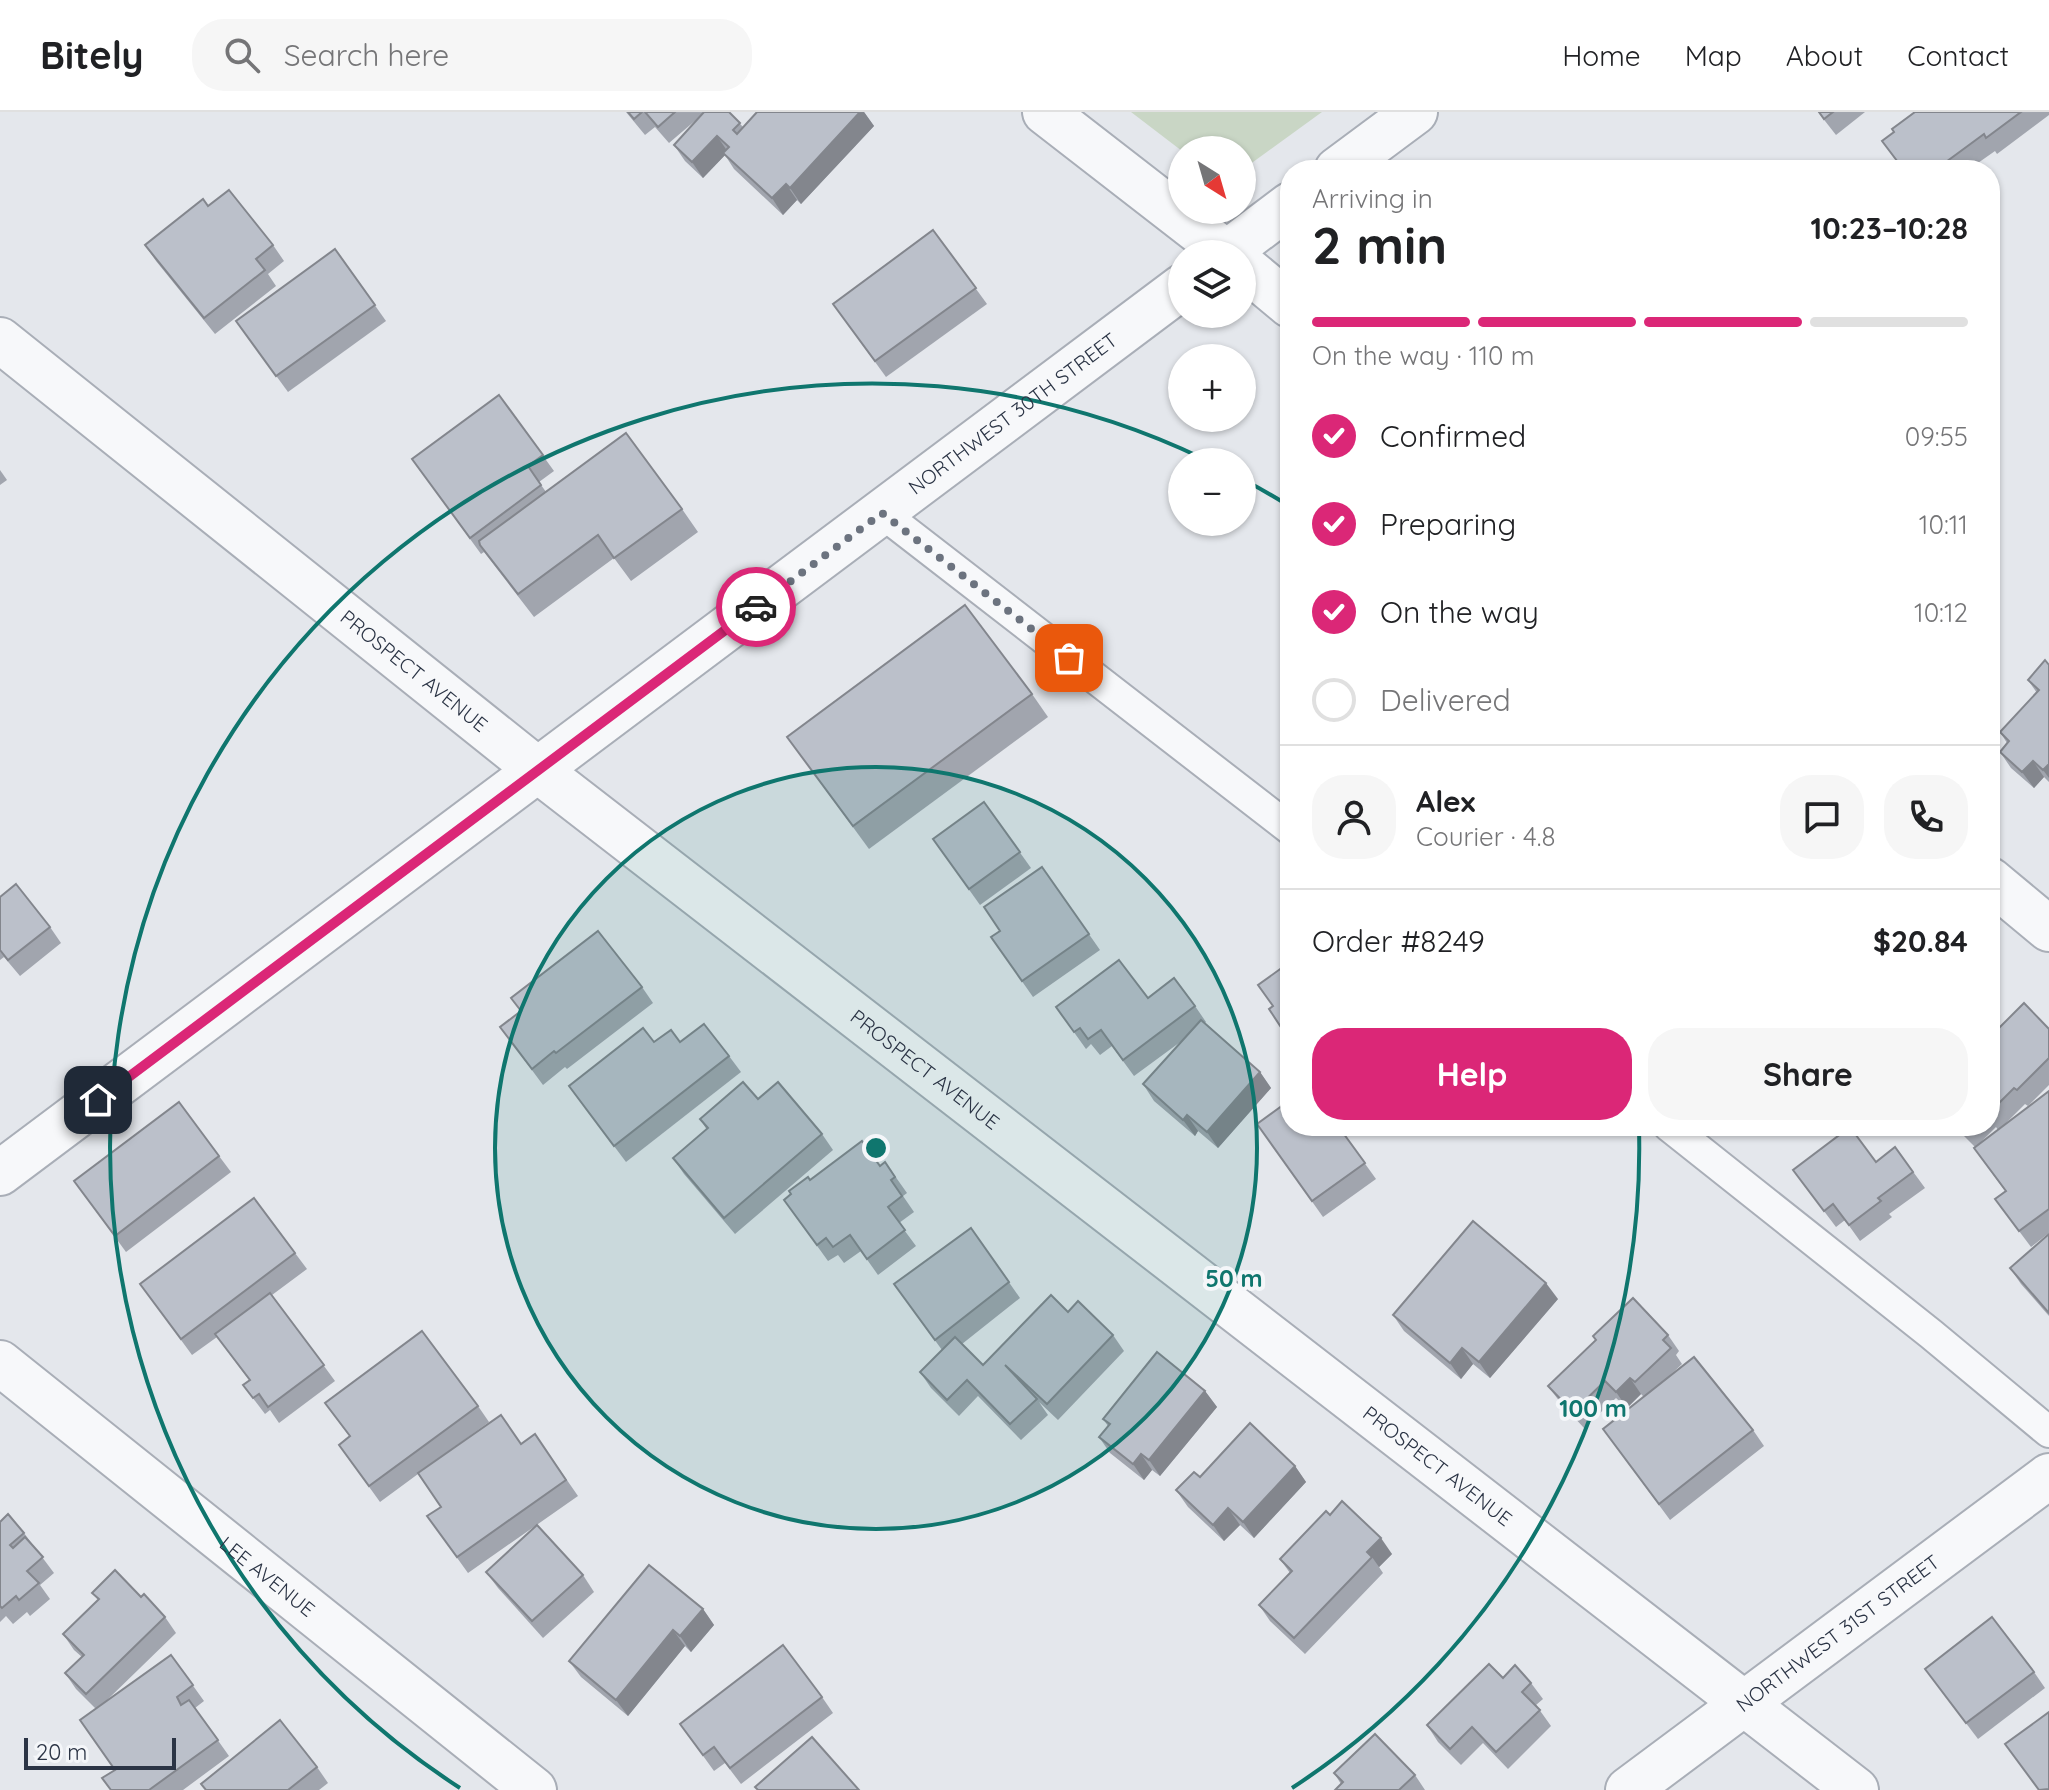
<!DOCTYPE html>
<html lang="en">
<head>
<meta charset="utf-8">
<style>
	:root { --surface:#fff; --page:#f6f6f6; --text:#202124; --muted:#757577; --line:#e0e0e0; --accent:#db2777 }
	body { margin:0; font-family:Quicksand,sans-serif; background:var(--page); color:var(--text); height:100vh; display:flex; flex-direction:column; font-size:30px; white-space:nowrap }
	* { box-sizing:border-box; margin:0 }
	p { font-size:26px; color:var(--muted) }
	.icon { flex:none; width:44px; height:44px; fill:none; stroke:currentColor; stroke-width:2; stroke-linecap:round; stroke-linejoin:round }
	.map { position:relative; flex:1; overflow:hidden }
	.sheet { position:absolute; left:1280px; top:48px; width:720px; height:976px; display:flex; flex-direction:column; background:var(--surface); border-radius:32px; box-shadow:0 2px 6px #0004 }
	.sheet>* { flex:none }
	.needle { width:52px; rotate:143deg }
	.controls { position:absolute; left:1168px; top:24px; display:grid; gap:16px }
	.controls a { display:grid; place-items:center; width:88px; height:88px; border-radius:50%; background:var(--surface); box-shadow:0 2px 6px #0004; font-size:40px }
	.scale { position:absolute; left:24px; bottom:20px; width:152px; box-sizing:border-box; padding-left:8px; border:4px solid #2b3445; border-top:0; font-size:22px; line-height:28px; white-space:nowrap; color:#2b3445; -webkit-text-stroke:6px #f4f6f9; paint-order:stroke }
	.pin { position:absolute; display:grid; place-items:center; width:68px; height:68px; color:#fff; margin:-34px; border-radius:16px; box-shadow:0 4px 12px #0006 }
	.courier { position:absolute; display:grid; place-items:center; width:80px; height:80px; margin:-40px; border:6px solid #db2777; border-radius:50%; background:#fff; color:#222; box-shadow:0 2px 10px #0007 }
	.head em { font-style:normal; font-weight:800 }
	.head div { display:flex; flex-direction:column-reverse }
	.head { display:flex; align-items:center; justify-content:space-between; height:136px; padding:0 32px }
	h1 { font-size:52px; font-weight:800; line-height:60px }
	.bar { display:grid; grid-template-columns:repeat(4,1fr); gap:12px 8px; align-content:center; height:96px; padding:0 32px }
	.bar i { height:10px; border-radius:6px; background:var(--line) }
	.bar .selected { background:var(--accent) }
	.bar p { grid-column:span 4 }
	.line { display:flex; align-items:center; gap:20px; padding:0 32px; border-top:2px solid var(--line) }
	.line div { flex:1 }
	.round { display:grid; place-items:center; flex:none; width:84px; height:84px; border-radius:32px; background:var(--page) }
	ol { padding:0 32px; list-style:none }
	li { display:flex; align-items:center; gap:24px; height:88px }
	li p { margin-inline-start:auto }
	li .icon { padding:8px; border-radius:50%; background:var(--accent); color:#fff; stroke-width:4 }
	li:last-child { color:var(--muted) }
	li i { width:44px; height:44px; border:4px solid var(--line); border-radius:50% }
	.cta { display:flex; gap:16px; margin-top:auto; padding:16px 32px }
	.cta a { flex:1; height:92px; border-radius:32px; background:var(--accent); color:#fff; font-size:32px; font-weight:800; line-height:92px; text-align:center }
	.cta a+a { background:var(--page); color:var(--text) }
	header { display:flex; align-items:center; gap:48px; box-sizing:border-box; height:112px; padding:0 40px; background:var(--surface); border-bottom:2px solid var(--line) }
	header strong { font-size:38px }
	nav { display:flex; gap:44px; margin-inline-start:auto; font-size:28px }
	.search { width:560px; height:72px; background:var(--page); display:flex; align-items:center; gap:20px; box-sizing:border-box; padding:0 28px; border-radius:32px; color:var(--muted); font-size:30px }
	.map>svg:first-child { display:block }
	.green { fill:#c9d6c5 }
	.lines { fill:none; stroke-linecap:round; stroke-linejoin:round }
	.service-casing { stroke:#a9aeb7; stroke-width:34 }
	.minor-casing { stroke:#a9aeb7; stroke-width:48 }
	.service { stroke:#f7f8fa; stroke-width:30 }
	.minor { stroke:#f7f8fa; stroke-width:44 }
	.wall { fill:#a1a5ae; fill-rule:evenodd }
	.shaded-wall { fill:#83868d }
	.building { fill:#bbc0ca; stroke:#83868d; stroke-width:2 }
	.done { stroke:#6c737f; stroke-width:8; stroke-dasharray:0 14.4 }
	.route { stroke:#db2777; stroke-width:10 }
	.ring { fill:none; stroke:#0f766e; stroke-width:4 }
	.labels { text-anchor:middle; stroke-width:8; stroke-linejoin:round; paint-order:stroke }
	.street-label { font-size:20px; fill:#2b3445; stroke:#f4f6f9 }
	.centre { fill:#0f766e; stroke:#f4f6f9; stroke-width:4 }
	.ring-label { font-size:24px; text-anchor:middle; font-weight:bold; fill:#0f766e; stroke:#f4f6f9; stroke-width:8; stroke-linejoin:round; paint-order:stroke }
</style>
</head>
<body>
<header>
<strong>Bitely</strong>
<div class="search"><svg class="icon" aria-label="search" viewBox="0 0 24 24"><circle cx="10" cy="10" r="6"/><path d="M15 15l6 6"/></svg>Search here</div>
<nav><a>Home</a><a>Map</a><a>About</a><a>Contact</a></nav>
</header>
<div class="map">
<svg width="2049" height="1678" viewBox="0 0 2049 1678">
	<rect width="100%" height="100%" fill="#e4e7ec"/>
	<polygon class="green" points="1131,0 1322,0 1242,58 1242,38 1182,39"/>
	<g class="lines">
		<defs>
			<g id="service">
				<polyline points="882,401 1290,717"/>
				<polyline points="1669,1014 1931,1222 2049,1320"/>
			</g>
			<g id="minor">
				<polyline points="1045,0 1228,142"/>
				<polyline points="1337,58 1415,0"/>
				<polyline points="1225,142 1290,93"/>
				<polyline points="1242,153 1290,193"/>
				<path id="s1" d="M0,228L539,659L1856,1678"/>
				<polyline points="1990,768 2049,817"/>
				<path id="s2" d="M0,1061L1182,175"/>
				<path id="s3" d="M0,1251L534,1678"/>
				<path id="s4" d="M1628,1678L2049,1364"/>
			</g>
		</defs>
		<use href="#service" class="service-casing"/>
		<use href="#minor" class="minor-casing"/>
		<use href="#service" class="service"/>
		<use href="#minor" class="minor"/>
	</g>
	<g class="wall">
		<polygon points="626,0 729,0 743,15 757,0 864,0 874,14 801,92 797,88 783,103 734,57 725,43 703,66 685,49 674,33 703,2 669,31 655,15 645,23"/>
		<polygon points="1818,0 1865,0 1836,23"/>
		<polygon points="1915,0 2049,0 2049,3 1997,42 1995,39 1968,58 1903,58 1882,29 1894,20"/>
		<polygon points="208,94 273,133 284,149 268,162 276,174 215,222 156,149 145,133"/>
		<polygon points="933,118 987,192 886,265 833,192"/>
		<polygon points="335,137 386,209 288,280 236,209"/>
		<polygon points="499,283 554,359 539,370 546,380 682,397 698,420 631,469 614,446 534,505 484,440 481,442 412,347"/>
		<polygon points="0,358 7,368 0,373"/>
		<polygon points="2049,553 2049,670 2044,665 2034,676 2011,656 2000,640 2007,631 2000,620 2037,581 2028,568"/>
		<polygon points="1032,582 1048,605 869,737 787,625"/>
		<polygon points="984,690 1031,756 980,793 933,727"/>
		<polygon points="1042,755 1100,838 1033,885 991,825 1000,819"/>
		<polygon points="0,785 50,815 61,831 20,864 4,845 0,848"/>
		<polygon points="642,875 653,891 567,957 565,955 543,973 500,915"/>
		<polygon points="1148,886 1195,894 1206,910 1205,911 1260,960 1271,976 1218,1036 1198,1019 1195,1024 1154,989 1143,972 1183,928 1134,964 1112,934 1100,943 1091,932 1086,937 1056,895"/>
		<path d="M2049,917V973L2028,994L2025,992L2004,1013L2049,979V1121L2031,1135L1995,1087L2005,1079L1974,1036L1975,1035L1954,1014H1990V925ZM1996,1015L1998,1018L1980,1031Z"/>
		<polygon points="680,930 729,944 741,960 626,1050 569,974"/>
		<polygon points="758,987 822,1022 833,1038 735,1122 684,1062 673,1046 707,1018 700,1007"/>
		<polygon points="1257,1012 1338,1014 1376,1067 1323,1105"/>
		<polygon points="1895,1035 1925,1076 1889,1102 1892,1105 1860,1129 1845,1108 1836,1115 1793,1058 1876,1050"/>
		<polygon points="219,1044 231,1060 126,1140 74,1069"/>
		<polygon points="885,1050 907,1081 903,1084 914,1100 899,1111 916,1134 878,1163 861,1139 844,1151 838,1143 828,1149 784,1088 810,1068 880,1054"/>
		<polygon points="971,1116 1020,1186 962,1232 983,1253 1068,1200 1113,1223 1124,1239 1058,1308 1039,1290 1048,1303 1021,1328 978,1284 959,1304 931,1276 920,1260 942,1238 894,1172"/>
		<polygon points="2049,1122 2049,1204 2021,1172 2010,1156"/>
		<polygon points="295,1141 307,1157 272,1183 335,1269 279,1311 270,1298 265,1302 243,1273 249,1268 217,1225 192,1243 140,1172"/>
		<polygon points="1558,1187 1490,1266 1473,1252 1461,1267 1404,1219 1393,1203"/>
		<polygon points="1668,1223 1679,1239 1676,1243 1682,1252 1666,1267 1753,1318 1764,1334 1670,1408 1615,1333 1644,1285 1641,1282 1627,1296 1616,1286 1584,1316 1560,1290 1548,1274"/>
		<polygon points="1205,1279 1217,1295 1160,1364 1152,1358 1144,1368 1110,1341 1099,1325 1108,1314 1103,1307"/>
		<polygon points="325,1291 478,1294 489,1310 446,1341 521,1332 535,1322 578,1384 468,1461 427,1404 441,1395 418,1362 380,1390 339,1333 350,1325"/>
		<polygon points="1295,1354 1306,1370 1254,1426 1240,1413 1224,1429 1188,1395 1176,1378 1200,1365"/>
		<polygon points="1330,1403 1392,1442 1379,1455 1383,1461 1305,1542 1270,1509 1259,1493 1290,1461 1280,1447"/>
		<polygon points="0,1410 24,1421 54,1461 40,1473 50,1487 30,1504 27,1500 13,1512 6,1504 0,1510"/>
		<polygon points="486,1460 583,1463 594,1480 543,1526 498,1476"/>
		<polygon points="92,1481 141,1485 165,1505 176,1521 104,1591 171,1543 204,1589 195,1596 229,1644 183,1678 111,1678 115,1658 96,1597 76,1577 65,1561 82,1545 74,1538 63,1522 98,1488"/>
		<polygon points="703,1497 714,1513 691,1540 685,1534 628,1604 581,1565 569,1549"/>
		<polygon points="1925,1557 2034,1560 2045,1576 1978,1627"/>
		<polygon points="1503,1566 1531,1571 1543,1587 1536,1593 1551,1614 1508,1657 1483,1631 1461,1653 1438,1630 1427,1613"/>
		<polygon points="822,1585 833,1601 741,1672 725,1651 714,1659 680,1612"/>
		<polygon points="317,1655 328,1671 319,1678 205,1678"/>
		<polygon points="1334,1661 1415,1663 1425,1678 1335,1678 1341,1672"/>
	</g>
	<g class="shaded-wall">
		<polygon points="860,0 864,0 874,14 801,92 790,76"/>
		<polygon points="717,24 728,40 703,66 692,50"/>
		<polygon points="786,72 797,88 783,103 772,86"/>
		<polygon points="2033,649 2044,665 2034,676 2022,660"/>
		<polygon points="2049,652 2049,666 2043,658"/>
		<polygon points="1990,872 1995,879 1990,885"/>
		<polygon points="1260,960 1271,976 1218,1036 1207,1020"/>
		<polygon points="1187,1003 1198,1019 1195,1024 1183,1008"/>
		<polygon points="1546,1171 1558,1187 1490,1266 1479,1250"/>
		<polygon points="1462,1236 1473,1252 1461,1267 1450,1251"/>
		<polygon points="1630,1266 1641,1282 1627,1296 1616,1280"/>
		<polygon points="1205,1279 1217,1295 1160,1364 1149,1348"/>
		<polygon points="1141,1342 1152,1358 1144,1368 1133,1352"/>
		<polygon points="1295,1354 1306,1370 1254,1426 1243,1410"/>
		<polygon points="1228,1396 1240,1413 1224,1429 1213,1413"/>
		<polygon points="1381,1426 1392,1442 1379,1455 1372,1445 1367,1440"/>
		<polygon points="703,1497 714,1513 691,1540 680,1524"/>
		<polygon points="673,1518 685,1534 628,1604 616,1588"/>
	</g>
	<g class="building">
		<polygon points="628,0 642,0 634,7"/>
		<polygon points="645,0 675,0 658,15"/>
		<polygon points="704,0 729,0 740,11 733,18 737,22 757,0 860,0 790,76 786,72 772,86 723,41 729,35 717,24 692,50 674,33"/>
		<polygon points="1819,0 1833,0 1824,7"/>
		<polygon points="1915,0 2021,0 1986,26 1984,22 1935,58 1904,58 1882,29 1894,20 1892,17"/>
		<polygon points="229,78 273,133 256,147 265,158 204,206 145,133 203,87 208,94"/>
		<polygon points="933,118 976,176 875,249 833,192"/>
		<polygon points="335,137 375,193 276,264 236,209"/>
		<polygon points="499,283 543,343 528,354 541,373 470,426 412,347"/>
		<polygon points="626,321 682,397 614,446 598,423 518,482 480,433 479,429"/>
		<polygon points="965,493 1032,582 853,714 787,625"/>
		<polygon points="2045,548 2049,553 2049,652 2043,658 2033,649 2022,660 2000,640 2009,629 2000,620 2039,578 2028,568"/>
		<polygon points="984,690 1020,740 969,777 933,727"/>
		<polygon points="1042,755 1089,822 1022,869 991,825 1000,819 984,795"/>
		<polygon points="16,772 50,815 8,848 0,838 0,785"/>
		<polygon points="598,819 642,875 556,941 554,939 532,957 500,915 521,899 511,886"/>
		<polygon points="1119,848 1148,886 1174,866 1195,894 1123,948 1101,918 1088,927 1080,916 1074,920 1056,895"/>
		<polygon points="1290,850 1290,929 1269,897 1273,894 1258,873"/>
		<polygon points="2024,891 2049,917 2049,946 2017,978 2014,976 1990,1000 1990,925"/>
		<polygon points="1201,908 1260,960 1207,1020 1187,1003 1183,1008 1143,972"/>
		<polygon points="704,912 729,944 614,1034 569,974 643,916 654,930 671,918 680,930"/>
		<polygon points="743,970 758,987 778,970 822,1022 724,1106 673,1046 708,1016 700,1007"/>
		<polygon points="2049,979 2049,1097 2019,1119 1995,1087 2006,1079 1974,1036"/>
		<polygon points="1290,988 1290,1014 1338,1014 1365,1051 1312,1089 1257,1012"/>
		<polygon points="179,990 219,1044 115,1124 74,1069"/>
		<polygon points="1958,1014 1970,1014 1964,1020"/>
		<polygon points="1850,1015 1876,1050 1895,1035 1913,1060 1878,1086 1881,1089 1849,1113 1833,1092 1824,1099 1793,1058"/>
		<polygon points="862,1029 880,1054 885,1050 895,1065 891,1068 902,1084 888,1095 905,1118 867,1147 850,1123 833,1135 826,1126 817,1133 784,1088 791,1082 789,1079 808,1065 810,1068"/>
		<polygon points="254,1086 295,1141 181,1227 140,1172"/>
		<polygon points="1473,1109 1546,1171 1479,1250 1462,1236 1450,1251 1393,1203"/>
		<polygon points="971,1116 1009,1170 935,1228 894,1172"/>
		<polygon points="2049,1122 2049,1201 2010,1156"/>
		<polygon points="270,1181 324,1253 268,1295 259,1282 253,1286 243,1273 250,1268 215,1222"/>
		<polygon points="1051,1183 1068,1200 1078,1189 1113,1223 1047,1292 1005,1253 1037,1287 1010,1312 967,1268 947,1288 920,1260 955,1225 983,1253"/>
		<polygon points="1633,1186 1668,1223 1663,1228 1671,1236 1635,1270 1630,1266 1616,1280 1605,1269 1573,1300 1548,1274 1596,1228 1593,1224"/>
		<polygon points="422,1219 478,1294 369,1374 339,1333 350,1324 325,1291"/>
		<polygon points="1157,1240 1205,1279 1149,1348 1141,1342 1133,1352 1099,1325 1110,1312 1103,1307"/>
		<polygon points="1694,1245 1753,1318 1659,1392 1603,1317"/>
		<polygon points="501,1303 521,1332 535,1322 566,1368 457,1445 427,1404 441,1395 418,1361"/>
		<polygon points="1250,1311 1295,1354 1243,1410 1228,1396 1213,1413 1176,1378 1194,1360 1200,1365"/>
		<polygon points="1342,1389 1381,1426 1367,1440 1372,1445 1294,1526 1259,1493 1292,1459 1280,1447 1326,1399 1330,1403"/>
		<polygon points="8,1402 24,1421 10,1433 13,1436 25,1425 43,1445 27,1459 39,1471 19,1488 16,1484 2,1496 0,1494 0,1410"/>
		<polygon points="537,1413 583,1463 532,1509 486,1460"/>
		<polygon points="649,1453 703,1497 680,1524 673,1518 616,1588 569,1549"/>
		<polygon points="115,1458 141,1485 144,1482 165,1505 86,1582 65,1561 84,1543 63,1522 99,1487 92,1481"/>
		<polygon points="1992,1505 2034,1560 1966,1611 1925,1557"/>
		<polygon points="783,1533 822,1585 730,1656 714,1635 703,1643 680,1612"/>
		<polygon points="171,1543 193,1573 177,1585 181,1593 189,1588 218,1628 149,1678 111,1678 102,1666 115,1658 80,1608"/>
		<polygon points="1489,1552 1503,1566 1515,1553 1531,1571 1522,1580 1540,1598 1496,1640 1472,1615 1450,1637 1427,1613"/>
		<polygon points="2049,1600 2049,1677 2039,1678 2005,1632"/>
		<polygon points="280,1608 317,1655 288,1678 206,1678 201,1672"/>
		<polygon points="1375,1622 1415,1663 1399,1678 1335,1678 1343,1670 1334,1661"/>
		<polygon points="812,1625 859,1678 758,1678 755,1675"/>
	</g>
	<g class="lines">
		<polyline class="done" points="756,495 882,401 1069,546"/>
		<polyline class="route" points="98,988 756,495"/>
	</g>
	<circle cx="876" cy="1036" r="381" fill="#0f766e" fill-opacity=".12"/>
	<g class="ring">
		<circle cx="876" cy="1036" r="381"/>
		<path d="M460 1676A763 763 0 0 1 1204 347M1246 369A763 763 0 0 1 1286 392M1639 1016A763 763 0 0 1 1292 1676"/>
	</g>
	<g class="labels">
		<g class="street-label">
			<text dy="7" stroke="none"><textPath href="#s2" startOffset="1266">NORTHWEST 30TH STREET</textPath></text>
			<text dy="7" stroke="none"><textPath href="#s1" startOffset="530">PROSPECT AVENUE</textPath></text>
			<text dy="7" stroke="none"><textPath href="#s1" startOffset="1178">PROSPECT AVENUE</textPath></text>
			<text dy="7" stroke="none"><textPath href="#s1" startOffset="1826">PROSPECT AVENUE</textPath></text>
			<text dy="7" stroke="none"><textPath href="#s3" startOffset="342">LEE AVENUE</textPath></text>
			<text dy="7" stroke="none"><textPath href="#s4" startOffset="262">NORTHWEST 31ST STREET</textPath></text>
		</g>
	</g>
	<circle cx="876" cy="1036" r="12" class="centre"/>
	<g class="ring-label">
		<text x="1234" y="1175">50 m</text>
		<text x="1593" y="1305">100 m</text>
	</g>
</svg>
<div class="controls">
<a><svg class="needle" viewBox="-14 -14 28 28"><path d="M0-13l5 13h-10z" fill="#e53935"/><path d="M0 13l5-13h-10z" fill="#757577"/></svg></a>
<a><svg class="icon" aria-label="layers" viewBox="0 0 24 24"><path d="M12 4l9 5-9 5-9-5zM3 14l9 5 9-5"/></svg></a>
<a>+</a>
<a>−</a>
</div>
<div class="scale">20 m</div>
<div class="pin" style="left:1069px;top:546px;background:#ea580c"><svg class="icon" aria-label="bag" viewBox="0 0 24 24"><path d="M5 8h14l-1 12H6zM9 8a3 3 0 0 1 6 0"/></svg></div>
<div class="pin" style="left:98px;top:988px;background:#1f2937"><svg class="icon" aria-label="home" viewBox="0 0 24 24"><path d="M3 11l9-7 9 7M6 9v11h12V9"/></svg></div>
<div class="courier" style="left:756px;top:495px"><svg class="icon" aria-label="car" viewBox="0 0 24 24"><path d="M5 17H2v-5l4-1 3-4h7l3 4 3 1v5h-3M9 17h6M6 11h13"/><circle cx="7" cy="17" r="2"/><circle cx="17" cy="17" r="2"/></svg></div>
<section class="sheet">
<div class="head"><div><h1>2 min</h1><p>Arriving in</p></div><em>10:23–10:28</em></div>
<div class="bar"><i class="selected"></i><i class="selected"></i><i class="selected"></i><i></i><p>On the way · 110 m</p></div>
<ol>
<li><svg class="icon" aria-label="check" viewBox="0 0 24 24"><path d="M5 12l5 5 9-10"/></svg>Confirmed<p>09:55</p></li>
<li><svg class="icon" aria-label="check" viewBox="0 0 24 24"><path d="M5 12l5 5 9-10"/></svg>Preparing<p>10:11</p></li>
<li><svg class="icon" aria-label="check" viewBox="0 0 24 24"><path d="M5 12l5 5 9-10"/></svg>On the way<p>10:12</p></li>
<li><i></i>Delivered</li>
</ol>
<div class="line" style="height:144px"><a class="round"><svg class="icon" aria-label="person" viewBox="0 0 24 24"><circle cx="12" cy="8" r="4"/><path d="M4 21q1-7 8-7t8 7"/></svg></a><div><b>Alex</b><p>Courier · 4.8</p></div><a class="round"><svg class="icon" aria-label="chat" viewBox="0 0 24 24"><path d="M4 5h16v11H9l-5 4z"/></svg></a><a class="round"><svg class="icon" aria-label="phone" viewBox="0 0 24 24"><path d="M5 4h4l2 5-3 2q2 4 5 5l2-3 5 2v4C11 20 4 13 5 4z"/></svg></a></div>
<div class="line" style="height:104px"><div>Order #8249</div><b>$20.84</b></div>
<div class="cta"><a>Help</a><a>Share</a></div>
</section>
</div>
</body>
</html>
